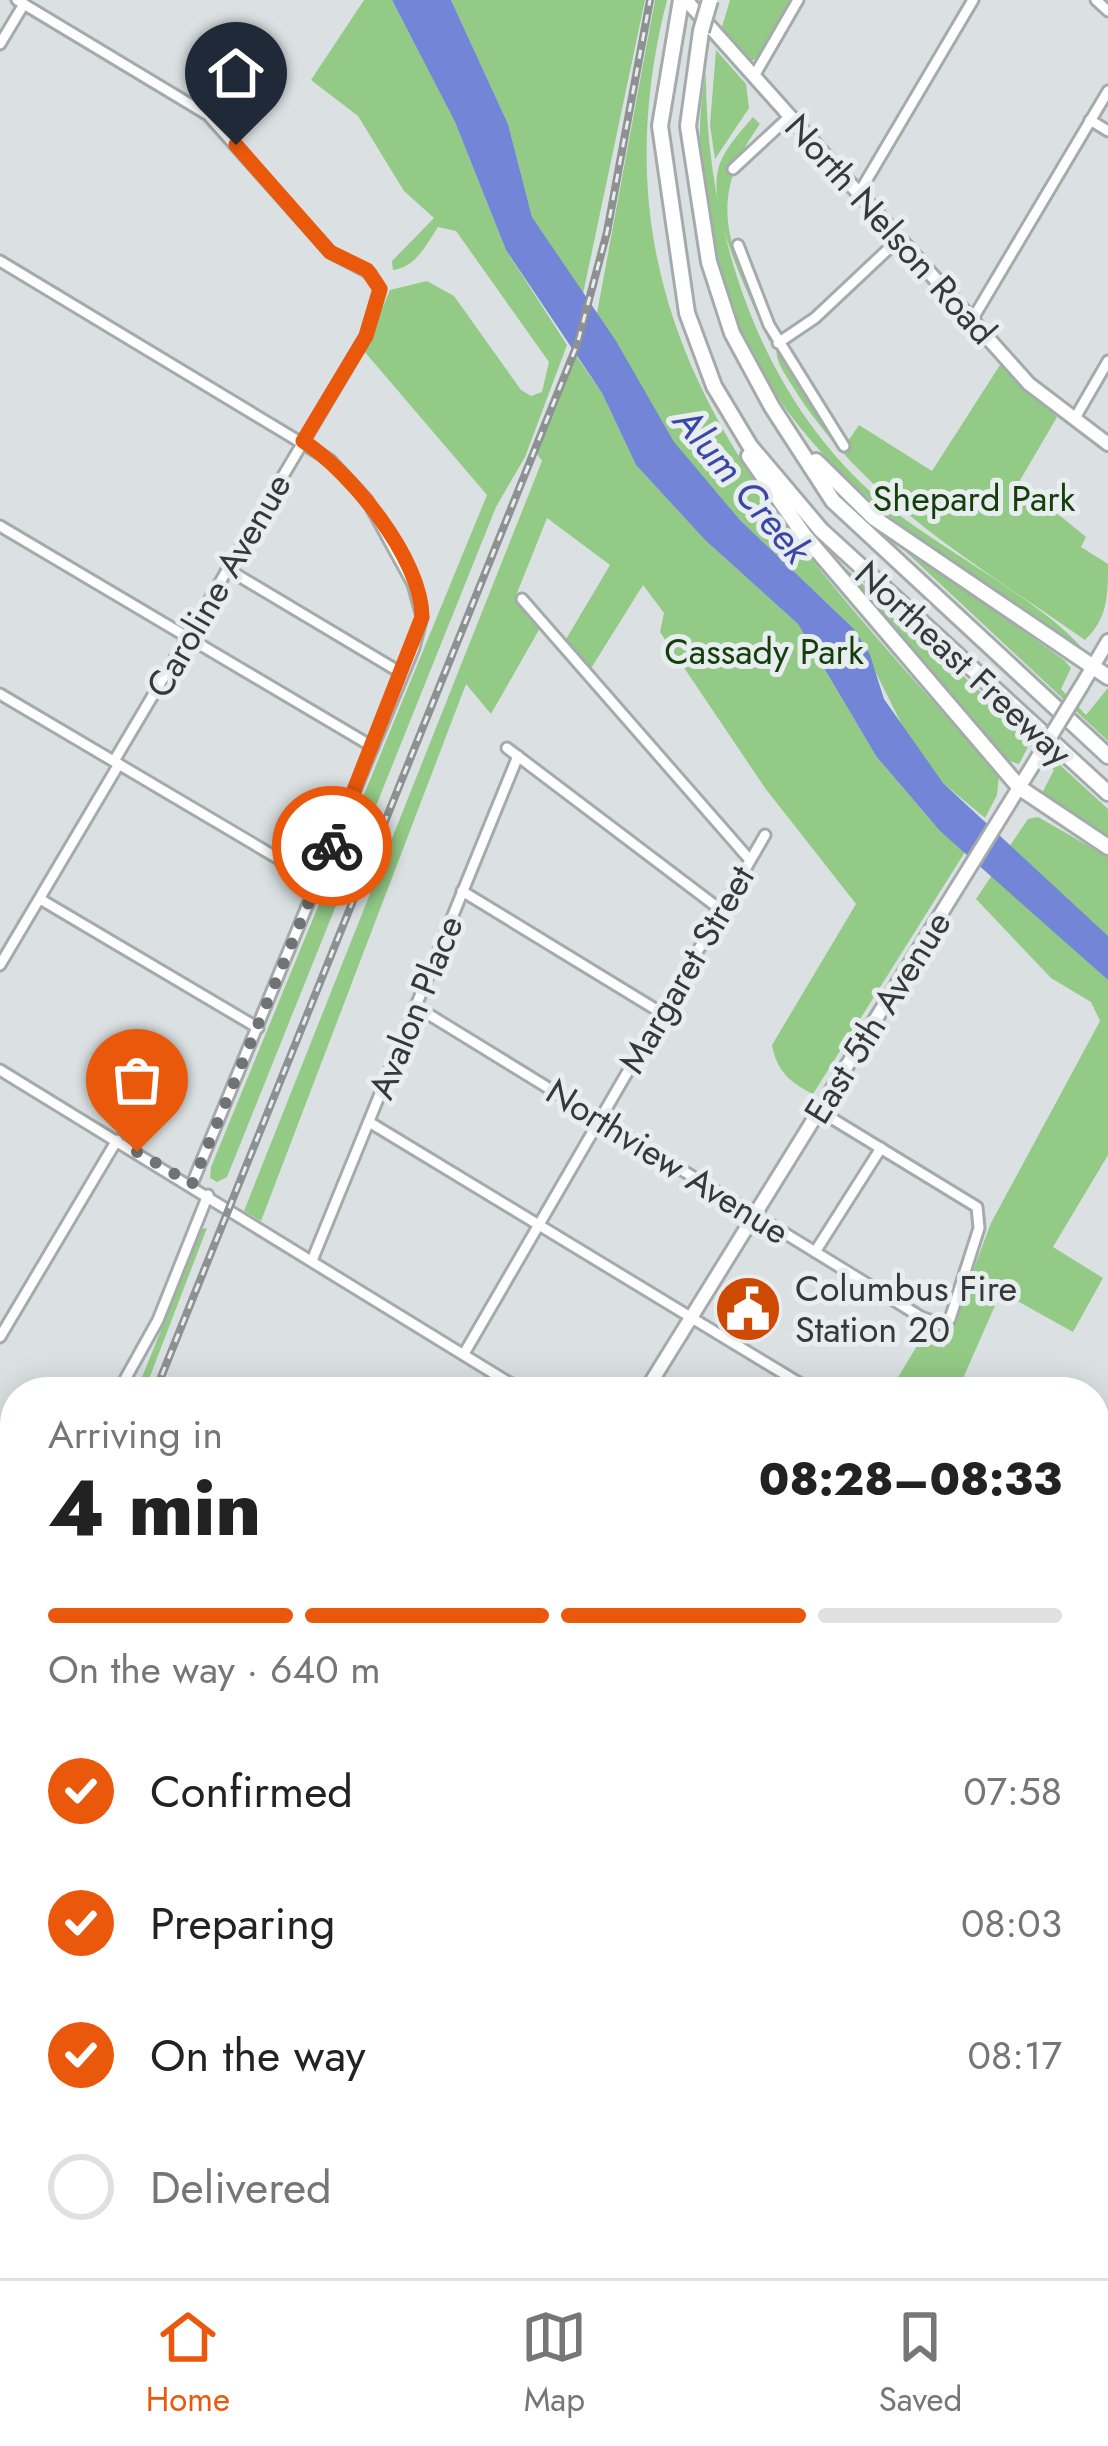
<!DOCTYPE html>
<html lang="en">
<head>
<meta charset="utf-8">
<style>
	:root { --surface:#fff; --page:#f6f6f6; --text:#222; --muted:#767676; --line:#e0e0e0; --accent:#ea580c }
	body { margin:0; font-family:Jost,sans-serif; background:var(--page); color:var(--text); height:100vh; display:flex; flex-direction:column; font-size:45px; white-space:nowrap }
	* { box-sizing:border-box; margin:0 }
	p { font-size:39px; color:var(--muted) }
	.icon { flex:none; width:66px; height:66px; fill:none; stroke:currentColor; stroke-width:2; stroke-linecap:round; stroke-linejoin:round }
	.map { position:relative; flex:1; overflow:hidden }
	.sheet { position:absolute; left:0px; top:1377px; width:1110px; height:903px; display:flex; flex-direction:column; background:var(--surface); border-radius:48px 48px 0 0; box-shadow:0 6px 30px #0003 }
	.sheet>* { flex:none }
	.pin { position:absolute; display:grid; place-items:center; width:102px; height:102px; color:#fff; margin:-123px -51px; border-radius:50% 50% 50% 0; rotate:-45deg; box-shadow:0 0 12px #0007 }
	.pin .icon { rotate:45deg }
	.courier { position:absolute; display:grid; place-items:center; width:120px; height:120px; margin:-60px; border:9px solid #ea580c; border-radius:50%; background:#fff; color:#222; box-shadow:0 3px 15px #0007 }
	.headline em { font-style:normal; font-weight:800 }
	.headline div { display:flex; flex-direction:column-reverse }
	.headline { display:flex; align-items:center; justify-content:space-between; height:204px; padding:0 48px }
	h1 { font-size:78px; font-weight:800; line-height:90px }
	.bar { display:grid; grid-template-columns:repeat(4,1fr); gap:18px 12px; align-content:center; height:144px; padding:0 48px }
	.bar i { height:15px; border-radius:9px; background:var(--line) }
	.bar .selected { background:var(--accent) }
	.bar p { grid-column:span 4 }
	ol { padding:0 48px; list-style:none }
	li { display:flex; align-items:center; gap:36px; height:132px }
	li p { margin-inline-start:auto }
	li .icon { padding:12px; border-radius:50%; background:var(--accent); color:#fff; stroke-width:4 }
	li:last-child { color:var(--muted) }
	li i { width:66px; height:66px; border:6px solid var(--line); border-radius:50% }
	.tabs { display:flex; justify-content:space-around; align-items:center; height:168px; border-top:3px solid var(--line); background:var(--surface); font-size:33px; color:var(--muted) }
	.tabs a { display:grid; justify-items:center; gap:6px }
	.tabs .selected { color:var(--accent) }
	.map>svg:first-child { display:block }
	.green { fill:#92ca86 }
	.water { fill:#7285d7 }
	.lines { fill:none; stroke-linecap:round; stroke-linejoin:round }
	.minor-casing { stroke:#a5abac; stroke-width:15 }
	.major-casing { stroke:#a5abac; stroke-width:18 }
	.highway-casing { stroke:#a5abac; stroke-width:20 }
	.minor { stroke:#fff; stroke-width:9 }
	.major { stroke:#fff; stroke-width:12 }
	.highway { stroke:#fff; stroke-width:14 }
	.rail-casing { stroke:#8d9192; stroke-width:8 }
	.rail { stroke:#e8eeef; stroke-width:3; stroke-dasharray:9; stroke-linecap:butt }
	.major-bridge-casing { stroke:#a5abac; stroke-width:18; stroke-linecap:butt }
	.highway-bridge-casing { stroke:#a5abac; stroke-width:20; stroke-linecap:butt }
	.major-bridge { stroke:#fff; stroke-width:12 }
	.highway-bridge { stroke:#fff; stroke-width:14 }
	.done { stroke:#707374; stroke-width:12; stroke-dasharray:0 21.6 }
	.route { stroke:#ea580c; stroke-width:15 }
	.labels { text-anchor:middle; stroke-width:10; stroke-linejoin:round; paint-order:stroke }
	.street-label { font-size:36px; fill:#363839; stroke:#e8eeef }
	.park-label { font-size:36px; fill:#153f0a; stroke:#e8eeef }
	.poi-label { font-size:36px; fill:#363839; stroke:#e8eeef; text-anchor:start }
	.water-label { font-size:39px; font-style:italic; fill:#3a47a9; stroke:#e8eeef }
</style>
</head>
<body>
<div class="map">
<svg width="1108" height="2278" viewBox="0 0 1108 2278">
	<rect width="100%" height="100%" fill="#dbe1e2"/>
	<g class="green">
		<path d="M364,0H392L455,122L506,250L567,345L525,457L496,507L227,1177L217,1182L210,1178L211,1167L487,495L364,351L390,290L427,281L454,296L521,390L531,396L542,392L549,362L456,231L438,227C426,245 416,267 393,270L392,261L434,218L404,191L358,116L311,80Z"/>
		<polygon points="451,0 645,0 583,294 532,217 508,124"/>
		<path d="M655,0H667C579,344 792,539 999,776L997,795L985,818L943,783L909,739L854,629L740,520L674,443L597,313Z"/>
		<polygon points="730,0 794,0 760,57 751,61 722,27"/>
		<polygon points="716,50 746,84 749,108 715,159 710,125"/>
		<path d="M706,72C705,234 763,410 895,512C946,551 1043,603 1081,647H1070C908,533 753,445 710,234C700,181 695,126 706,72Z"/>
		<path d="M753,117L760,124C700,207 734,256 773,339L769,341C751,298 703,208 720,163C727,146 741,131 753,117Z"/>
		<path d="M777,348L821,422L844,447L859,425L932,471L1000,365L1057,417L1019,482L1086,537L1081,547L1108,564C1108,595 1108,618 1085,640C978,565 863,500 793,387C785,374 774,359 777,348Z"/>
		<path d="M574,353L602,393L636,465L705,540L798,624L876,756L940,831L965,852L813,1094C789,1082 777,1071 772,1045L856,904L765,788L660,632L664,613L643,585L590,670L565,641L610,565L547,518L515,598L540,628L491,714L466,684L261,1221L244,1211L542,461L535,451Z"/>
		<polygon points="888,535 1064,660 1071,668 1061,689 1086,715 1108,688 1108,741"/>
		<polygon points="828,552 1108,809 1108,839 1041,795 1054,770 1029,745 1019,764 1007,760"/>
		<polygon points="1038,817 1108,857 1108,950 1003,856 1028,819"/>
		<polygon points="992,875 1108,980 1108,1155 1053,1247 1103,1278 1073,1332 1001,1292 957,1392 889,1392 923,1336 944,1348 991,1223 1100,1021 1091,1002 1051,978 976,899"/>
		<polygon points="207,1228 144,1392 136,1392 202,1229"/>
		<polygon points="1108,1681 1108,1812 1095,1803 1095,1704"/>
		<polygon points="565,2265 606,2265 628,2278 557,2278"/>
		<polygon points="686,2265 923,2265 915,2278 678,2278"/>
	</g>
	<g class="water">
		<polygon points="392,0 451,0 508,124 532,217 616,341 674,442 740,520 854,629 870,655 884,699 943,783 1108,936 1108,980 940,831 876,756 798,624 705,540 636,465 602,393 506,250 455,122"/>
		<polygon points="810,2265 867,2265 872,2269 870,2278 814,2278"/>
	</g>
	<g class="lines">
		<defs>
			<g id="minor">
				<polyline points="17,0 208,115 330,252 370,273 380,289 366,336 114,761"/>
				<polyline points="1096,0 1108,11"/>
				<polyline points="0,44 24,4"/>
				<polyline points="754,76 798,0"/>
				<polyline points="1090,120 1108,131"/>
				<polyline points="733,169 790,116"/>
				<polyline points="859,193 973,0"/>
				<polyline points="738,245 769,325 844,446"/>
				<polyline points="0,261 330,460 367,500 413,584 422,617 414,648 192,1184"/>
				<polyline points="972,320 1108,91"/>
				<polyline points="778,343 815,318 900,238"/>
				<polyline points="1075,418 1108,361"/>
				<polyline points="0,526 373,747"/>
				<polyline points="227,569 403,674"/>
				<polyline points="522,599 750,860"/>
				<polyline points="0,694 318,882"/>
				<polyline points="507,748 721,910"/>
				<polyline points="462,891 660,1012"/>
				<polyline points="40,899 258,1028"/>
				<polyline points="0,965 119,764"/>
				<polyline points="415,1006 921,1317 940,1324 950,1319 979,1228 977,1207 818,1110"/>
				<polyline points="0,1070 524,1392"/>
				<polyline points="369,1122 814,1392"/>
				<polyline points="815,1252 881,1148"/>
				<polyline points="313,1258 518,756"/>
				<polyline points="0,1337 117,1140"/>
				<polyline points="465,1352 765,835"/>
				<polyline points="118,1392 158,1320 208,1195"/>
				<polyline points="0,1448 15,1457"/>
				<polyline points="0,1588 15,1563"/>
				<polyline points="1095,1973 1108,1951"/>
				<polyline points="1095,2259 1108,2236"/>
				<polyline points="277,2265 300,2278"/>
				<polyline points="977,2265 1000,2278"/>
				<polyline points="2,2278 15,2255"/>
				<polyline points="427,2278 434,2265"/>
				<polyline points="924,2278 932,2265"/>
				<polyline points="1084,2278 1091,2265"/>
			</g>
			<g id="major">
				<polyline points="686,0 1029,384 1108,444"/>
				<polyline points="1082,685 1108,641"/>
				<polyline points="645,1392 1033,765"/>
				<polyline points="1095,1811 1108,1821"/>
				<polyline points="143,2278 150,2265"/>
			</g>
			<g id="highway">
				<polyline points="681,0 660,126 687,313 714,386 750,446 821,530 1108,793"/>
				<polyline points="701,31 688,126 709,262 732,333 772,407 833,501 1108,756"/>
				<polyline points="749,456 804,535 1020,788 1108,847"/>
				<polyline points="816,461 874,518 1108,677"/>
			</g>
		</defs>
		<use href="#minor" class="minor-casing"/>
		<use href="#major" class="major-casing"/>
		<use href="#highway" class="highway-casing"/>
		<use href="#minor" class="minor"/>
		<use href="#major" class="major"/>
		<use href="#highway" class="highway"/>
		<defs>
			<g id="rail">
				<polyline points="155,1392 577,345 607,232 650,0"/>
				<polyline points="0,1773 15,1736"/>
			</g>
		</defs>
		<use href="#rail" class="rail-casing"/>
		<use href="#rail" class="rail"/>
		<defs>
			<polyline id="major-bridge" points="1033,765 1082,685"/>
			<polyline id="highway-bridge" points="701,31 710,0"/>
		</defs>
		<use href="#major-bridge" class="major-bridge-casing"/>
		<use href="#highway-bridge" class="highway-bridge-casing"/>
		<use href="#major-bridge" class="major-bridge"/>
		<use href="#highway-bridge" class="highway-bridge"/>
	</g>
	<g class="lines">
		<polyline class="done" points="137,1152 192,1184 332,846"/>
		<path class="route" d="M236,145L330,252L367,270L380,289L366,336L303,441C350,471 422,559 422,617L332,846"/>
	</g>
	<defs>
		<symbol id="civic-disc" viewBox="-11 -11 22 22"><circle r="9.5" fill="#ce4901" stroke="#e8eeef"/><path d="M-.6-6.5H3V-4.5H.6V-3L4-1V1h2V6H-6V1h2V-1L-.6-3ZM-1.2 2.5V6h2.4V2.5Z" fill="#fff"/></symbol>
	</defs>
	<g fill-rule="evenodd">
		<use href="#civic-disc" x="710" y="1271" width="76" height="76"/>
	</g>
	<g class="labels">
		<g class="street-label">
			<text transform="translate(891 229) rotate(48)" y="13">North Nelson Road</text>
			<text transform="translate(218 585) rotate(-60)" y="13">Caroline Avenue</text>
			<text transform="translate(964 663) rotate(43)" y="13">Northeast Freeway</text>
			<text transform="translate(686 969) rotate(-60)" y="13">Margaret Street</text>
			<text transform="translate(415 1007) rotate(-68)" y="13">Avalon Place</text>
			<text transform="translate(877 1017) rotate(-58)" y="13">East 5th Avenue</text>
			<text transform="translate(668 1161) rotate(32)" y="13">Northview Avenue</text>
		</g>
		<g class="park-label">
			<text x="974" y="511">Shepard Park</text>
			<text x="764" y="664">Cassady Park</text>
		</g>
		<g class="poi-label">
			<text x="795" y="1301">Columbus Fire<tspan x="795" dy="41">Station 20</tspan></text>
		</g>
		<g class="water-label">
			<text transform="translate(743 485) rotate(50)" y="14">Alum Creek</text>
		</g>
	</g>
</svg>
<div class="pin" style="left:137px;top:1152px;background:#ea580c"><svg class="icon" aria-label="bag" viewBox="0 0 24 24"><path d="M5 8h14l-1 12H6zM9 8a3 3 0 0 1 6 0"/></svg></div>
<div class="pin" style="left:236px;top:145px;background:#1f2937"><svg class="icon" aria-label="home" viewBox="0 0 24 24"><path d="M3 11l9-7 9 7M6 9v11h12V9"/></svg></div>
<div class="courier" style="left:332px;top:846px"><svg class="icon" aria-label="bike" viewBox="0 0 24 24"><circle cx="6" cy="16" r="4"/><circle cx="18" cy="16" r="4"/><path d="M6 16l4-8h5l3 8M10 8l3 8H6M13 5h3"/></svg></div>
<section class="sheet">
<div class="headline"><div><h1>4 min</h1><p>Arriving in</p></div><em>08:28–08:33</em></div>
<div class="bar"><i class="selected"></i><i class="selected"></i><i class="selected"></i><i></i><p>On the way · 640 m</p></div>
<ol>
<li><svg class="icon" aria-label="check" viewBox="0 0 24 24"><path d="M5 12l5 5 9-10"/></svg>Confirmed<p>07:58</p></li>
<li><svg class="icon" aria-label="check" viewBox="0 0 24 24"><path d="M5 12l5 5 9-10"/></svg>Preparing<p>08:03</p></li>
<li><svg class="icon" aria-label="check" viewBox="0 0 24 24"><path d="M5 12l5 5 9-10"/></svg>On the way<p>08:17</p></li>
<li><i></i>Delivered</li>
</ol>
</section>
</div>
<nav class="tabs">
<a class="selected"><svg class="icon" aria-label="home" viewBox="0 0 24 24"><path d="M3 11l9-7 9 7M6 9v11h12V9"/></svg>Home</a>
<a><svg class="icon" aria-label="map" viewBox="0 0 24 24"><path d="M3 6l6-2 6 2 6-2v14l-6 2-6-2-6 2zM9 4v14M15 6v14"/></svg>Map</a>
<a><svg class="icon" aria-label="saved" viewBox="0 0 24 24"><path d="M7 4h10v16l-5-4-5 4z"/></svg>Saved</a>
</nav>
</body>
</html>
